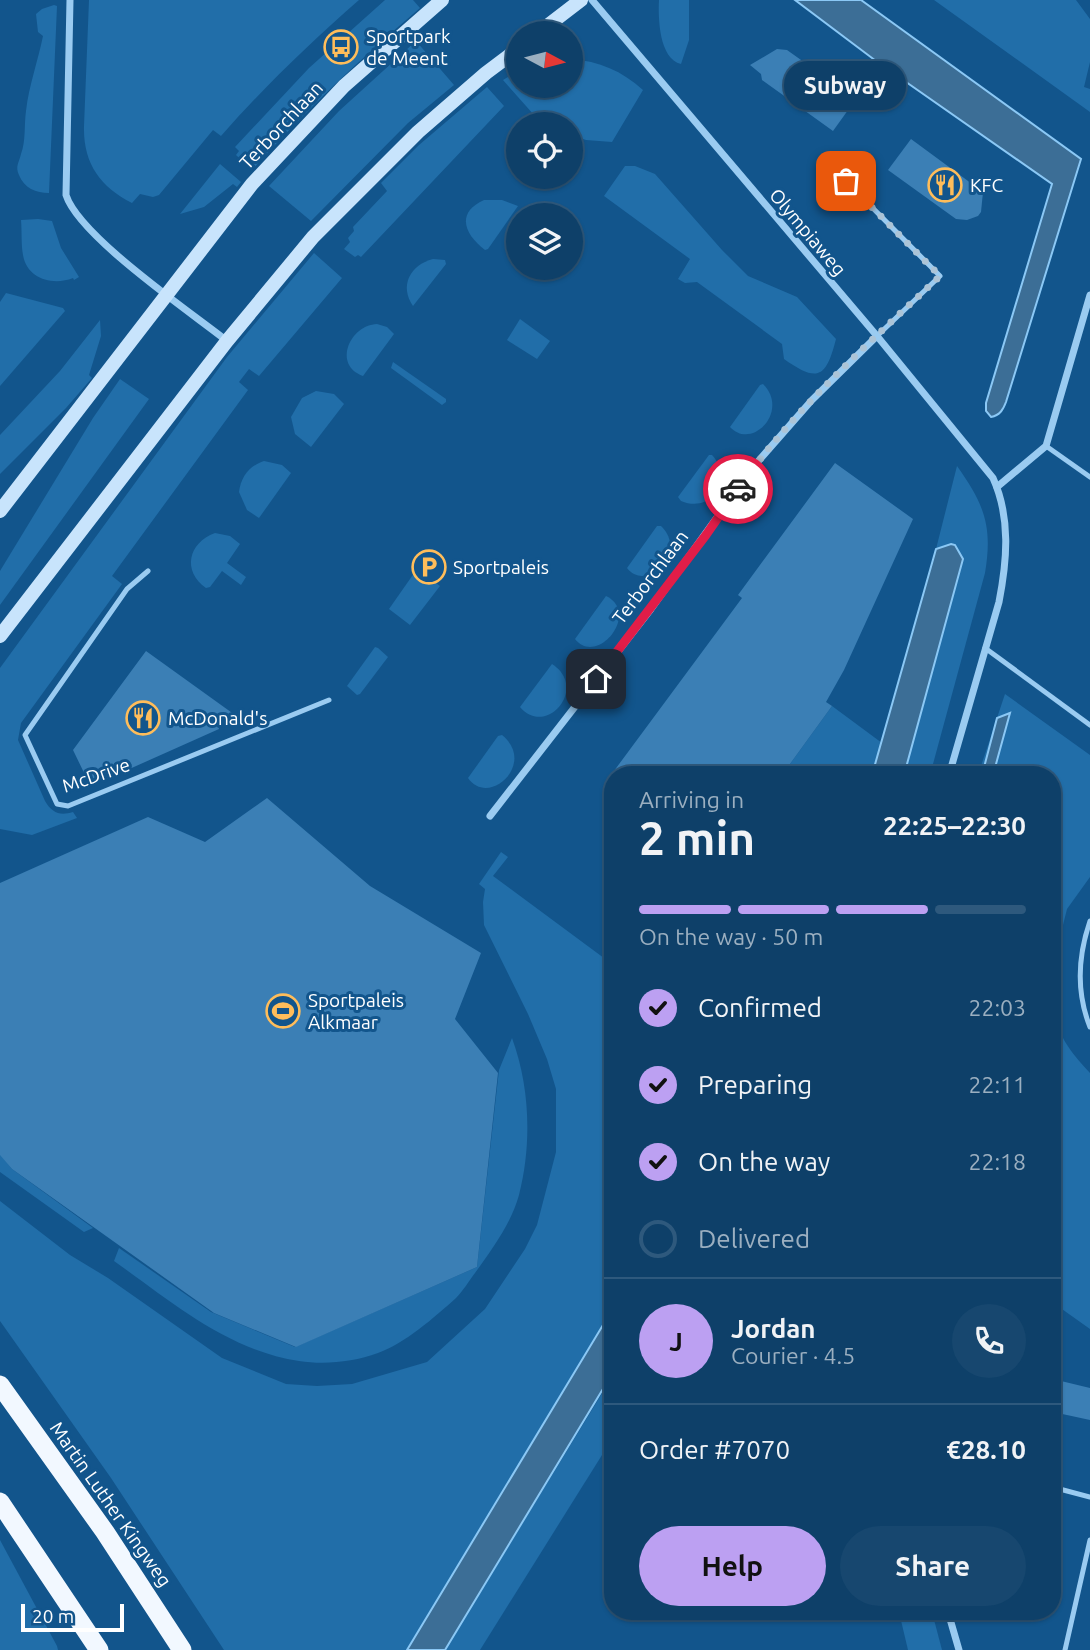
<!DOCTYPE html>
<html lang="en">
<head>
<meta charset="utf-8">
<style>
	:root { --surface:#0e4069; --page:#17476f; --text:#f1f3f6; --muted:#9bafc0; --line:#2e597d; --accent:#bca0f2 }
	body { margin:0; font-family:Ubuntu,sans-serif; background:var(--page); color:var(--text); height:100vh; display:flex; flex-direction:column; font-size:26px; white-space:nowrap }
	* { box-sizing:border-box; margin:0 }
	p { font-size:23px; color:var(--muted) }
	.icon { flex:none; width:38px; height:38px; fill:none; stroke:currentColor; stroke-width:2; stroke-linecap:round; stroke-linejoin:round }
	.map { position:relative; flex:1; overflow:hidden }
	.side { position:absolute; left:604px; top:766px; width:457px; height:854px; display:flex; flex-direction:column; background:var(--surface); border-radius:28px; box-shadow:0 2px 5px #0004,0 0 0 2px var(--line) }
	.side>* { flex:none }
	.needle { width:46px; rotate:97deg }
	.fabs { position:absolute; left:506px; top:21px; display:grid; gap:14px }
	.fabs a { display:grid; place-items:center; width:77px; height:77px; border-radius:50%; background:var(--surface); box-shadow:0 2px 5px #0004,0 0 0 2px var(--line); font-size:35px }
	.scale { position:absolute; left:21px; bottom:18px; width:103px; box-sizing:border-box; padding-left:7px; border:4px solid #fff; border-top:0; font-size:19px; line-height:24px; white-space:nowrap; color:#fff; -webkit-text-stroke:5px #12558c; paint-order:stroke }
	.pin { position:absolute; display:grid; place-items:center; width:60px; height:60px; color:#fff; margin:-30px; border-radius:14px; box-shadow:0 4px 10px #0006 }
	.courier { position:absolute; display:grid; place-items:center; width:70px; height:70px; margin:-35px; border:5px solid #e11d48; border-radius:50%; background:#fff; color:#222; box-shadow:0 2px 9px #0007 }
	.bubble { position:absolute; height:49px; border-radius:24px; background:var(--surface); box-shadow:0 2px 5px #0004,0 0 0 2px var(--line); font-size:23px; font-weight:700; line-height:49px; text-align:center }
	.head em { font-style:normal; font-weight:700 }
	.head div { display:flex; flex-direction:column-reverse }
	.head { display:flex; align-items:center; justify-content:space-between; height:119px; padding:0 35px }
	h1 { font-size:46px; font-weight:700; line-height:52px }
	.bar { display:grid; grid-template-columns:repeat(4,1fr); gap:10px 7px; align-content:center; height:84px; padding:0 35px }
	.bar i { height:9px; border-radius:5px; background:var(--line) }
	.bar .current { background:var(--accent) }
	.bar p { grid-column:span 4 }
	.line { display:flex; align-items:center; gap:18px; padding:0 35px; border-top:2px solid var(--line) }
	.line div { flex:1 }
	.round { display:grid; place-items:center; flex:none; width:74px; height:74px; border-radius:37px; background:var(--page) }
	ol { padding:0 35px; list-style:none }
	li { display:flex; align-items:center; gap:21px; height:77px }
	li p { margin-inline-start:auto }
	li .icon { padding:7px; border-radius:50%; background:var(--accent); color:#111; stroke-width:4 }
	li:last-child { color:var(--muted) }
	li i { width:38px; height:38px; border:4px solid var(--line); border-radius:50% }
	.cta { display:flex; gap:14px; margin-top:auto; padding:14px 35px }
	.cta a { flex:1; height:80px; border-radius:42px; background:var(--accent); color:#111; font-size:28px; font-weight:700; line-height:80px; text-align:center }
	.cta a+a { background:var(--page); color:var(--text) }
	.map>svg:first-child { display:block }
	.green { fill:#216ea9 }
	.water { fill:#3c6e96; stroke:#8bc8f5; stroke-width:2 }
	.building { fill:#3b7fb5 }
	.lines { fill:none; stroke-linecap:round; stroke-linejoin:round }
	.service { stroke:#9acbf1; stroke-width:5 }
	.minor { stroke:#9acbf1; stroke-width:7 }
	.secondary { stroke:#c8e4fc; stroke-width:14 }
	.trunk { stroke:#f2f8ff; stroke-width:19 }
	.done { stroke:#acc4d7; stroke-width:7; stroke-dasharray:0 12.6 }
	.route { stroke:#e11d48; stroke-width:9 }
	.labels { text-anchor:middle; stroke-width:6; stroke-linejoin:round; paint-order:stroke }
	.poi-label { font-size:19px; fill:#fff; stroke:#12558c; text-anchor:start }
	.street-label { font-size:19px; fill:#fff; stroke:#12558c }
</style>
</head>
<body>
<div class="map">
<svg width="1090" height="1650" viewBox="0 0 1090 1650">
	<rect width="100%" height="100%" fill="#12558c"/>
	<g class="green">
		<path d="M89,0H359C310,43 264,87 221,136L213,130L159,195L153,197L140,194L132,203C100,187 83,163 84,126Z"/>
		<path d="M385,0H413L420,8C360,59 304,112 252,170L236,155L239,151L235,147L309,68Z"/>
		<path d="M659,0H689V40L681,64C659,59 658,18 659,0Z"/>
		<polygon points="934,0 1076,0 1090,19 1090,62 1084,87 1090,89 1090,112"/>
		<path d="M54,5L57,6L49,193C36,193 24,188 19,175C15,166 19,163 21,154C26,141 24,125 26,111C29,85 38,61 43,36L38,32L36,14L42,9Z"/>
		<polygon points="416,41 454,85 408,123 311,221 269,186 339,111"/>
		<path d="M571,59C599,61 622,71 643,90L612,142L586,140L571,135L570,124H547L534,115L503,80L518,71V86H570Z"/>
		<polygon points="487,87 504,106 361,257 358,255 355,257 344,249 350,242 348,238 354,231 353,227 387,191 381,183 419,145"/>
		<polygon points="220,164 241,182 237,187 233,184 204,207 180,214"/>
		<path d="M625,166H635L655,174L722,250L748,276L797,297L836,339C826,378 818,383 784,359L782,344L697,282L685,283L678,279L690,259L604,196Z"/>
		<path d="M484,200H502L518,206L488,249L485,250C465,235 455,213 484,200Z"/>
		<path d="M38,219L52,221L61,248L79,277L74,280L73,278C53,286 27,279 23,255C21,244 22,231 21,220Z"/>
		<path d="M314,253L342,278L259,376L249,369L239,382L248,390L112,576L122,584L21,723L18,740L45,801C52,813 60,816 73,812L77,818L32,835L0,829V668L227,357Z"/>
		<path d="M433,259L445,260L446,264L413,306C399,286 410,265 433,259Z"/>
		<polygon points="6,293 63,308 65,311 0,386 0,302"/>
		<polygon points="520,319 550,341 537,359 507,340"/>
		<polygon points="100,320 101,336 89,375 92,378 66,408 0,474 0,435 60,371"/>
		<path d="M377,324L387,327L394,334L363,376C332,365 350,325 377,324Z"/>
		<polygon points="393,362 446,399 446,402 442,405 391,368"/>
		<polygon points="120,379 149,399 0,605 0,571 93,418"/>
		<path d="M763,384C790,411 752,451 730,427L760,385Z"/>
		<polygon points="316,391 334,394 344,404 311,447 295,434 291,417 302,398"/>
		<path d="M709,455H712C734,479 712,514 681,501L678,497Z"/>
		<path d="M264,461L282,465L291,473L259,518L247,510L239,492C241,477 249,466 264,461Z"/>
		<path d="M957,466C984,504 993,526 985,573L930,775H904L963,559L951,544L936,549Z"/>
		<path d="M657,526H661C689,553 646,593 627,568Z"/>
		<path d="M215,533L230,536L240,544L227,563L246,577L241,585L222,571L210,587L206,588C182,571 188,543 215,533Z"/>
		<polygon points="417,569 440,586 410,625 389,609"/>
		<path d="M606,596C641,613 597,667 575,639Z"/>
		<polygon points="375,647 378,648 388,657 360,694 357,695 347,686"/>
		<path d="M552,664C589,688 546,738 520,707Z"/>
		<polygon points="1005,694 1090,755 1090,877 1067,909 1052,969 1052,775 978,775"/>
		<polygon points="832,706 882,743 872,775 782,775"/>
		<path d="M502,735C537,763 489,808 468,778L498,736Z"/>
		<polygon points="501,852 508,857 493,876 612,964 612,1310 407,1650 224,1650 111,1478 0,1321 0,1201 70,1255 108,1278 222,1358 286,1384 317,1386 352,1384 427,1362 485,1309 525,1249 537,1225 556,1152 556,1089 547,1059 528,1014 484,925 483,902 485,889 479,884"/>
		<path d="M1052,976C1053,1023 1057,1038 1090,1073V1329L1052,1302Z"/>
		<path d="M512,1038C530,1087 532,1144 519,1195C511,1224 492,1249 475,1273C469,1281 463,1291 456,1298C435,1317 404,1344 378,1353C353,1362 325,1365 299,1361C227,1350 172,1302 114,1261L119,1248L211,1312L295,1347L477,1267L499,1070Z"/>
		<polygon points="0,1154 12,1169 93,1228 84,1232 0,1172"/>
		<polygon points="612,1377 612,1439 480,1650 445,1650"/>
		<polygon points="0,1540 57,1646 58,1650 0,1650"/>
		<polygon points="899,1612 932,1612 942,1650 908,1650"/>
	</g>
	<g class="water">
		<path d="M795,0H861L1081,159L1006,402C1003,410 1000,415 991,417L986,411V403L1052,184L876,61Z"/>
		<polygon points="951,544 955,545 963,559 904,775 872,775 936,549"/>
		<polygon points="1010,713 993,775 982,775 997,718"/>
		<polygon points="612,1310 612,1374 445,1650 407,1650"/>
	</g>
	<g class="building">
		<polygon points="777,49 787,50 856,99 833,131 762,80 761,74 750,65"/>
		<polygon points="911,139 983,192 981,212 978,216 967,220 956,219 888,170"/>
		<polygon points="835,463 913,519 844,670 826,702 832,706 782,775 611,775 742,598 738,595"/>
		<polygon points="146,651 235,715 217,723 219,729 107,779 105,773 88,781 73,750"/>
		<polygon points="267,798 370,886 481,953 455,1019 498,1073 477,1267 296,1347 214,1313 12,1169 0,1155 0,883 148,817 205,842"/>
		<polygon points="1061,1381 1090,1388 1090,1420 1053,1412"/>
	</g>
	<g class="lines">
		<g class="service">
			<polyline points="846,181 940,276 877,336"/>
			<polyline points="1046,446 1090,477"/>
			<polyline points="148,571 127,589 25,735 57,804 68,806 329,700"/>
			<polyline points="985,648 1090,725"/>
			<path d="M1090,921C1078,956 1076,992 1090,1027"/>
			<polyline points="1052,1487 1090,1497"/>
			<polyline points="1065,1650 1090,1540"/>
		</g>
		<g class="minor">
			<path d="M70,0L66,195C79,236 189,311 227,341"/>
			<path d="M592,0L877,336L993,478C1011,518 1007,561 999,602L949,775"/>
			<polyline points="997,487 1046,446 1090,295"/>
			<polyline points="490,816 651,609 754,466 812,400 877,336"/>
			<polyline points="948,1612 959,1650"/>
		</g>
		<g class="secondary">
			<polyline points="538,33 581,0"/>
			<polyline points="0,511 252,184 344,86 442,0"/>
			<polyline points="0,636 227,341 313,237 418,132 486,73 518,49"/>
		</g>
		<g class="trunk">
			<polyline points="0,1385 105,1532 182,1650"/>
			<polyline points="0,1502 99,1650"/>
		</g>
	</g>
	<g class="lines">
		<path class="done" d="M738,489C794,409 869,343 940,276L846,181"/>
		<polyline class="route" points="596,679 706,535 738,489"/>
	</g>
	<defs>
		<symbol id="bus-ring" viewBox="-11 -11 22 22"><circle r="9.5" fill="#12558c" stroke="#ffbd5a" stroke-width="1.5"/><path d="M-5-6H5V4H4V6H2V4H-2V6H-4V4H-5ZM-3.5-4V0h7V-4ZM-3.5 1.2v1.5H-2V1.2ZM2 1.2v1.5H3.5V1.2Z" fill="#ffbd5a"/></symbol>
		<symbol id="restaurant-ring" viewBox="-11 -11 22 22"><circle r="9.5" fill="#12558c" stroke="#ffbd5a" stroke-width="1.5"/><path d="M-5-6h1v4h1v-4h1v4h1v-4h1v5L-1.5 .5V6h-2V.5L-5-1ZM5-6V6H3V1.5H1.5Q1.5-4 5-6Z" fill="#ffbd5a"/></symbol>
		<symbol id="parking-ring" viewBox="-11 -11 22 22"><circle r="9.5" fill="#12558c" stroke="#ffbd5a" stroke-width="1.5"/><path d="M-3.5-5.5H1a3.5 3.5 0 0 1 0 7H-1V5.5H-3.5ZM-1-3.4V-.6H.8a1.4 1.4 0 0 0 0-2.8Z" fill="#ffbd5a"/></symbol>
		<symbol id="stadium-ring" viewBox="-11 -11 22 22"><circle r="9.5" fill="#12558c" stroke="#ffbd5a" stroke-width="1.5"/><path d="M0-5a6.5 5 0 1 0 0 10a6.5 5 0 1 0 0-10ZM-3.5-1.8h7v3.6h-7Z" fill="#ffbd5a"/></symbol>
	</defs>
	<g fill-rule="evenodd">
		<use href="#bus-ring" x="322" y="28" width="38" height="38"/>
		<use href="#restaurant-ring" x="926" y="166" width="38" height="38"/>
		<use href="#parking-ring" x="410" y="548" width="38" height="38"/>
		<use href="#restaurant-ring" x="124" y="699" width="38" height="38"/>
		<use href="#stadium-ring" x="264" y="992" width="38" height="38"/>
	</g>
	<g class="labels">
		<g class="poi-label">
			<text x="366" y="43">Sportpark<tspan x="366" dy="22">de Meent</tspan></text>
			<text x="970" y="192">KFC</text>
			<text x="453" y="574">Sportpaleis</text>
			<text x="168" y="725">McDonald's</text>
			<text x="308" y="1007">Sportpaleis<tspan x="308" dy="22">Alkmaar</tspan></text>
		</g>
		<g class="street-label">
			<text transform="translate(281 125) rotate(-47)" y="7">Terborchlaan</text>
			<text transform="translate(808 232) rotate(50)" y="7">Olympiaweg</text>
			<text transform="translate(650 577) rotate(-53)" y="7">Terborchlaan</text>
			<text transform="translate(96 775) rotate(-19)" y="7">McDrive</text>
			<text transform="translate(111 1504) rotate(55)" y="7">Martin Luther Kingweg</text>
		</g>
	</g>
</svg>
<div class="fabs">
<a><svg class="needle" viewBox="-14 -14 28 28"><path d="M0-13l5 13h-10z" fill="#e53935"/><path d="M0 13l5-13h-10z" fill="#9bafc0"/></svg></a>
<a><svg class="icon" aria-label="locate" viewBox="0 0 24 24"><circle cx="12" cy="12" r="6"/><path d="M12 2v4M12 18v4M2 12h4M18 12h4"/></svg></a>
<a><svg class="icon" aria-label="layers" viewBox="0 0 24 24"><path d="M12 4l9 5-9 5-9-5zM3 14l9 5 9-5"/></svg></a>
</div>
<div class="scale">20 m</div>
<div class="pin" style="left:846px;top:181px;background:#ea580c"><svg class="icon" aria-label="bag" viewBox="0 0 24 24"><path d="M5 8h14l-1 12H6zM9 8a3 3 0 0 1 6 0"/></svg></div>
<div class="pin" style="left:596px;top:679px;background:#1f2937"><svg class="icon" aria-label="home" viewBox="0 0 24 24"><path d="M3 11l9-7 9 7M6 9v11h12V9"/></svg></div>
<div class="courier" style="left:738px;top:489px"><svg class="icon" aria-label="car" viewBox="0 0 24 24"><path d="M5 17H2v-5l4-1 3-4h7l3 4 3 1v5h-3M9 17h6M6 11h13"/><circle cx="7" cy="17" r="2"/><circle cx="17" cy="17" r="2"/></svg></div>
<div class="bubble" style="left:784px;top:61px;width:122px">Subway</div>
<section class="side">
<div class="head"><div><h1>2 min</h1><p>Arriving in</p></div><em>22:25–22:30</em></div>
<div class="bar"><i class="current"></i><i class="current"></i><i class="current"></i><i></i><p>On the way · 50 m</p></div>
<ol>
<li><svg class="icon" aria-label="check" viewBox="0 0 24 24"><path d="M5 12l5 5 9-10"/></svg>Confirmed<p>22:03</p></li>
<li><svg class="icon" aria-label="check" viewBox="0 0 24 24"><path d="M5 12l5 5 9-10"/></svg>Preparing<p>22:11</p></li>
<li><svg class="icon" aria-label="check" viewBox="0 0 24 24"><path d="M5 12l5 5 9-10"/></svg>On the way<p>22:18</p></li>
<li><i></i>Delivered</li>
</ol>
<div class="line" style="height:126px"><b class="round" style="background:var(--accent);color:#111">J</b><div><b>Jordan</b><p>Courier · 4.5</p></div><a class="round"><svg class="icon" aria-label="phone" viewBox="0 0 24 24"><path d="M5 4h4l2 5-3 2q2 4 5 5l2-3 5 2v4C11 20 4 13 5 4z"/></svg></a></div>
<div class="line" style="height:91px"><div>Order #7070</div><b>€28.10</b></div>
<div class="cta"><a>Help</a><a>Share</a></div>
</section>
</div>
</body>
</html>
